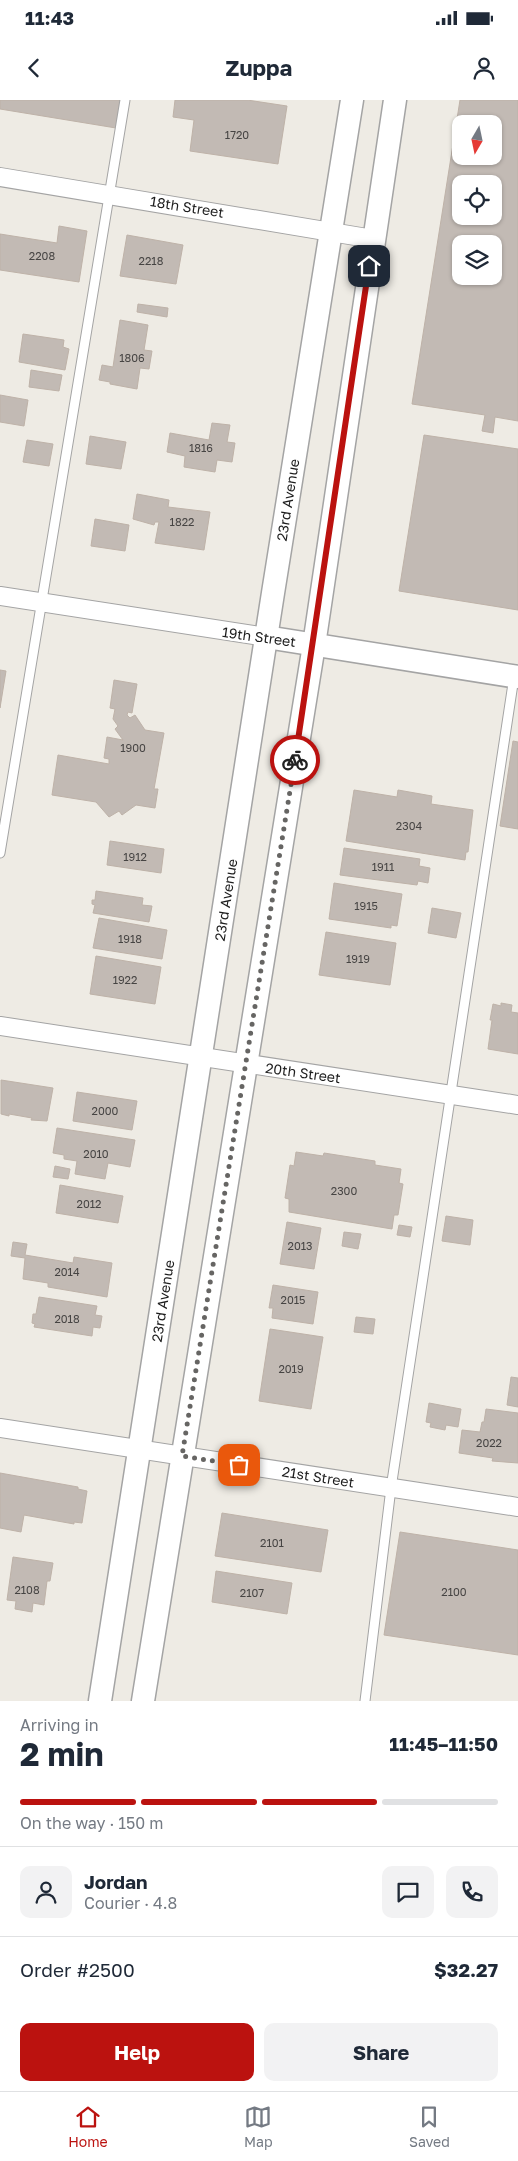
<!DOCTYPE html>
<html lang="en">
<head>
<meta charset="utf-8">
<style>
	:root { --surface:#fff; --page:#f2f2f3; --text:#1f2937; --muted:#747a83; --line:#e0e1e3; --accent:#bb120f }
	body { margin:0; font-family:"Golos Text",sans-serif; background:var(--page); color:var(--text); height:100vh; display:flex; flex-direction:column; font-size:19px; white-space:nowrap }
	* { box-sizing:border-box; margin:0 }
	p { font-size:16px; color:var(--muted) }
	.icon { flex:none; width:28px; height:28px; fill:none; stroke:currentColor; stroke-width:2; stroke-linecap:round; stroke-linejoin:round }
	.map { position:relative; height:1601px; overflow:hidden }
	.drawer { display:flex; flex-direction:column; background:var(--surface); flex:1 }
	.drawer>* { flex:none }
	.needle { width:32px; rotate:189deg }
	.fabs { position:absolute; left:452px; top:15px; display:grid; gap:10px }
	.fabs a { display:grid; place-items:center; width:50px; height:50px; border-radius:10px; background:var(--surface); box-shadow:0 1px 4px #0004; font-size:25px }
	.pin { position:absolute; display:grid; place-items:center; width:42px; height:42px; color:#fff; margin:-21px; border-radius:10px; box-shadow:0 2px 8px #0006 }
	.courier { position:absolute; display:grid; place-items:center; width:50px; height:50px; margin:-25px; border:4px solid #bb120f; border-radius:50%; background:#fff; color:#222; box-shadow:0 1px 6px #0007 }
	.summary em { font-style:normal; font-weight:700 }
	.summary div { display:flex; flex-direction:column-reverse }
	.summary { display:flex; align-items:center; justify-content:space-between; height:85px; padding:0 20px }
	h1 { font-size:32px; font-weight:700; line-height:38px }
	.bar { display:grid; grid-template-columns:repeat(4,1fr); gap:8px 5px; align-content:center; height:60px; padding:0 20px }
	.bar i { height:6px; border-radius:4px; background:var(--line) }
	.bar .on { background:var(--accent) }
	.bar p { grid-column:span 4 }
	.line { display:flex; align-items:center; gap:12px; padding:0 20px; border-top:1px solid var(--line) }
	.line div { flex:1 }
	.round { display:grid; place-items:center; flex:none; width:52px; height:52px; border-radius:10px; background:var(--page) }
	.cta { display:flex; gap:10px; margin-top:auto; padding:10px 20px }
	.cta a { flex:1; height:58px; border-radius:10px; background:var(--accent); color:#fff; font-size:20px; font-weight:700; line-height:58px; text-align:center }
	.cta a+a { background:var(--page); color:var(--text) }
	.status { display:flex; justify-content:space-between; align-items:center; height:35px; padding:0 25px; background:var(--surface); direction:ltr }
	.status svg { height:14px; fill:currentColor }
	header { display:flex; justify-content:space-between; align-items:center; height:65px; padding:0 20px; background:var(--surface); font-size:22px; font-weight:700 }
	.dock { display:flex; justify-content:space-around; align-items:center; height:70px; border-top:1px solid var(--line); background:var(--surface); font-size:14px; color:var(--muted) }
	.dock a { display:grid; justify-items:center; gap:2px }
	.dock .on { color:var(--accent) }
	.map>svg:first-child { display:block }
	.building { fill:#c2bab4; stroke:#beb2a8; fill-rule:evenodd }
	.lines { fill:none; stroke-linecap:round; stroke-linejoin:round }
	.service-casing { stroke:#a4a4a4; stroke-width:11 }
	.minor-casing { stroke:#a4a4a4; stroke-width:20 }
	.tertiary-casing { stroke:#a4a4a4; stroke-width:25 }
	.service { stroke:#fff; stroke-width:9 }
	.minor { stroke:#fff; stroke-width:18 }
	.tertiary { stroke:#fff; stroke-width:22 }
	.done { stroke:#666563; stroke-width:5; stroke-dasharray:0 9 }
	.route { stroke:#bb120f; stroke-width:6 }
	.labels { text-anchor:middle; stroke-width:4.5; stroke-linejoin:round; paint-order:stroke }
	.number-label { font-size:11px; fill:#464443 }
	.street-label { font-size:14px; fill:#1d1d1d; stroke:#fff }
</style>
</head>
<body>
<div class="status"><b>11:43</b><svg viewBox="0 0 49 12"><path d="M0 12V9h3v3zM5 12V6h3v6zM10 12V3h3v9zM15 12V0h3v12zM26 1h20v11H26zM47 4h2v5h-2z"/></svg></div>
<header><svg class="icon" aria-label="back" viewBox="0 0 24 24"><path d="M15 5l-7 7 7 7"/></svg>Zuppa<svg class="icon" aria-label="person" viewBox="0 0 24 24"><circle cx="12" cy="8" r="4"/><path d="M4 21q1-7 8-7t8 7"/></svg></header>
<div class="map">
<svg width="518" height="1601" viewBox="0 0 518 1601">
	<rect width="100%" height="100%" fill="#eeebe4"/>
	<g class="building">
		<polygon points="0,0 120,0 116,28 0,9"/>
		<polygon points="175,0 247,0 287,6 278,64 190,51 194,20 173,17"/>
		<path d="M460,0H518V321L495,317L493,333L482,331L485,315L412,304ZM461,24H494V56H461ZM461,84H494V116H461ZM461,144H494V176H461Z"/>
		<polygon points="59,126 87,131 79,182 0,170 0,134 57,143"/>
		<polygon points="127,135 183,145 176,184 120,176"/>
		<polygon points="138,204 168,208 167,217 137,212"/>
		<polygon points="120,220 148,225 144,250 152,251 149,269 140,268 137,289 110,284 110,282 99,280 102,265 113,267"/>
		<polygon points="23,234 64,240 63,247 69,249 65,270 19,262"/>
		<polygon points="31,270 62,275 59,291 29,287"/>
		<polygon points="0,295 28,300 24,326 0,322"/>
		<polygon points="212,323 230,325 227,342 235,343 232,362 217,360 215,372 184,367 185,356 167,352 170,333 209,340"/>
		<polygon points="424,335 518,349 518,510 399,491"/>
		<polygon points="90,336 126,342 121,369 86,364"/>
		<polygon points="27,340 53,344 49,366 23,362"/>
		<polygon points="137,394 169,400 168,407 210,412 204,450 155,443 159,422 155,422 154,425 133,419"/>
		<polygon points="95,419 129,425 125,451 91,446"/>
		<polygon points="0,570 6,571 0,608"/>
		<polygon points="114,580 137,584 132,613 128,612 127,615 130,618 135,615 145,630 164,633 154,689 158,689 155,708 136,705 122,715 119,711 109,717 96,702 52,695 58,655 109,664 109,659 104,658 107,637 123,640 115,629 118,626 113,619 115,609 110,608"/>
		<polygon points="513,641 518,642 518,729 500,726"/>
		<polygon points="354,690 397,697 398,690 432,696 431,704 473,710 468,752 466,752 465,760 346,741"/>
		<polygon points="110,741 164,749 161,773 107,765"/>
		<polygon points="344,748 420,759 419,766 430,768 428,783 418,781 417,785 340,775"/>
		<polygon points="334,783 402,794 397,826 391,825 391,828 329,819"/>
		<polygon points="96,791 143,798 142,805 152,806 149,822 93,813 95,805 92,804 92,800 95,800"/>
		<polygon points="432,808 461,813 456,838 428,833"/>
		<polygon points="99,818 167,830 162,859 93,848"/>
		<polygon points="326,832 396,843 390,885 319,875"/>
		<polygon points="96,856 161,867 155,904 90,894"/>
		<polygon points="501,903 512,905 511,912 518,913 518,954 488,949 492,920 490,920 493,904 501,906"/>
		<polygon points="1,980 53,988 47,1021 31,1020 32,1018 9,1014 9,1016 1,1014"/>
		<polygon points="77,992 137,1001 132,1030 73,1021"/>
		<polygon points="57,1028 135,1040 130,1067 108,1063 105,1079 75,1074 77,1061 64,1059 64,1055 53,1053"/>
		<polygon points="296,1052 323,1056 324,1053 375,1061 375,1065 401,1069 399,1083 403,1084 398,1115 394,1115 392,1129 289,1112 289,1099 285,1098 290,1065 294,1066"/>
		<polygon points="55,1066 70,1069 68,1079 53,1077"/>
		<polygon points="60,1085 123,1096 118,1123 56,1113"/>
		<polygon points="446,1116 473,1120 470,1145 442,1141"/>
		<polygon points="287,1122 321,1128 314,1169 280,1164"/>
		<polygon points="399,1125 412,1127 410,1137 397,1135"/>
		<polygon points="344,1132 361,1134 358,1149 342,1146"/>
		<polygon points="13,1142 27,1144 25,1155 73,1163 74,1157 112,1163 107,1197 48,1187 48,1183 23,1179 25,1158 11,1156"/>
		<polygon points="273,1185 318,1192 313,1224 272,1218 273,1208 269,1208"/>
		<polygon points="39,1197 97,1206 95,1215 102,1216 100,1228 93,1227 92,1236 34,1227 35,1224 32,1223 33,1214 36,1214"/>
		<polygon points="356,1217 375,1219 373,1234 354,1232"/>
		<polygon points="270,1229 323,1237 311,1309 259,1301"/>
		<polygon points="511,1277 518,1278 518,1307 507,1305"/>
		<polygon points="429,1303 461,1309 458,1327 446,1325 445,1330 430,1327 431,1323 426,1322"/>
		<polygon points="486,1309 518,1313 518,1363 492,1361 493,1358 459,1353 462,1330 480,1332 482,1322 484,1322"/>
		<polygon points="0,1373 78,1387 78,1389 87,1391 82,1423 74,1422 74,1424 24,1415 21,1432 0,1428"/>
		<polygon points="222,1413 328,1430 321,1472 215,1456"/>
		<polygon points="400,1432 518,1450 518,1555 384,1535"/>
		<polygon points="13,1457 53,1463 50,1481 47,1481 44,1505 33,1503 32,1512 15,1509 16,1501 7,1500"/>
		<polygon points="216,1471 292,1483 287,1514 212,1502"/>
	</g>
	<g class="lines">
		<defs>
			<g id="service">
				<polyline points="0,753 125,0"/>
				<polyline points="365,1601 391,1388 514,577"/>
			</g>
			<g id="minor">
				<polyline points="0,77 373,139"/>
				<polyline points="0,496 266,537"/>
				<polyline points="0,926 518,1005"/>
				<polyline points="0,1328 518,1407"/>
			</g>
			<g id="tertiary">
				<polyline points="266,537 518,577"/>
				<polyline points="100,1601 273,493 352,0"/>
				<polyline points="143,1601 314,545 395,0"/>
			</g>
		</defs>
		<use href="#service" class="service-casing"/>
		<use href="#minor" class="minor-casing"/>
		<use href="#tertiary" class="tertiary-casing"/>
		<use href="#service" class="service"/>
		<use href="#minor" class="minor"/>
		<use href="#tertiary" class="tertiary"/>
	</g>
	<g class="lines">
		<polyline class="done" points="239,1365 182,1356 295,660"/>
		<polyline class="route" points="295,660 369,166"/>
	</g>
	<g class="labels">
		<g class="number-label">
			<text x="237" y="39">1720</text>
			<text x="42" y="160">2208</text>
			<text x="151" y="165">2218</text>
			<text x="132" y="262">1806</text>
			<text x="201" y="352">1816</text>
			<text x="182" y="426">1822</text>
			<text x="133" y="652">1900</text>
			<text x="409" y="730">2304</text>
			<text x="135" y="761">1912</text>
			<text x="383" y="771">1911</text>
			<text x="366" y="810">1915</text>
			<text x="130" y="843">1918</text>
			<text x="358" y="863">1919</text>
			<text x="125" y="884">1922</text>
			<text x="105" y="1015">2000</text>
			<text x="96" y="1058">2010</text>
			<text x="344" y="1095">2300</text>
			<text x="89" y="1108">2012</text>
			<text x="300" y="1150">2013</text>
			<text x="67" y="1176">2014</text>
			<text x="293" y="1204">2015</text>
			<text x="67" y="1223">2018</text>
			<text x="291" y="1273">2019</text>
			<text x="489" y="1347">2022</text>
			<text x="272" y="1447">2101</text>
			<text x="27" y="1494">2108</text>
			<text x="454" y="1496">2100</text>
			<text x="252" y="1497">2107</text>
		</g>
		<g class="street-label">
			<text transform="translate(187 107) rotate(9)" y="5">18th Street</text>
			<text transform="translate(288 400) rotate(-81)" y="5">23rd Avenue</text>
			<text transform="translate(259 537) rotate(8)" y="5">19th Street</text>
			<text transform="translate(226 800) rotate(-81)" y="5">23rd Avenue</text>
			<text transform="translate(303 973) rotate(8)" y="5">20th Street</text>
			<text transform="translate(163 1201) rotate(-81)" y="5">23rd Avenue</text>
			<text transform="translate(318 1377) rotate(9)" y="5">21st Street</text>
		</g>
	</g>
</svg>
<div class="fabs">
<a><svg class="needle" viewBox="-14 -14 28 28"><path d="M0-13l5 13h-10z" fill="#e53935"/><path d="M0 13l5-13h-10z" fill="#747a83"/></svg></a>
<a><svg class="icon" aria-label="locate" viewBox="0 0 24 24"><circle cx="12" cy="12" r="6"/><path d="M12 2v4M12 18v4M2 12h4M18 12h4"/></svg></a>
<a><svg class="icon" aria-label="layers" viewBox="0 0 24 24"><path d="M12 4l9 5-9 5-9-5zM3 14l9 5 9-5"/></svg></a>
</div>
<div class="pin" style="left:239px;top:1365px;background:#ea580c"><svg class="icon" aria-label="bag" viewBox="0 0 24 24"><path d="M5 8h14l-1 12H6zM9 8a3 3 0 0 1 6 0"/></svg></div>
<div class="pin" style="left:369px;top:166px;background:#1f2937"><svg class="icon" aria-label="home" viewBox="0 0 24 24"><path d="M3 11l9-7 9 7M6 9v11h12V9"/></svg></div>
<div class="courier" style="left:295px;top:660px"><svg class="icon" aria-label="bike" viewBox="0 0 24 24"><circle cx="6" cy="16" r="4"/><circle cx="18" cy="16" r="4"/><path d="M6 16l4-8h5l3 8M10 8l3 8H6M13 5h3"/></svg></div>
</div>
<section class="drawer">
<div class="summary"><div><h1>2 min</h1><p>Arriving in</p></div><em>11:45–11:50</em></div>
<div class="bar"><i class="on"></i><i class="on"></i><i class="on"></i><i></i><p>On the way · 150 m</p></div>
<div class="line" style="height:90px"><a class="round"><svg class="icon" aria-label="person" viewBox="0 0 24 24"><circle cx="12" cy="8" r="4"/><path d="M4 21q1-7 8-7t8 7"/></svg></a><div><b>Jordan</b><p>Courier · 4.8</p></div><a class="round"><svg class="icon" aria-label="chat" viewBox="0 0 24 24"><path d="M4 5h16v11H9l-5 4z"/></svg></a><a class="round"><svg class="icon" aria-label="phone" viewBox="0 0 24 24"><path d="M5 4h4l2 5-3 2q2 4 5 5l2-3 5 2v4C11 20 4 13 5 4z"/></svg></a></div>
<div class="line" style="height:65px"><div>Order #2500</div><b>$32.27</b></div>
<div class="cta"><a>Help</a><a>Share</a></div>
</section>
<nav class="dock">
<a class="on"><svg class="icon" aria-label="home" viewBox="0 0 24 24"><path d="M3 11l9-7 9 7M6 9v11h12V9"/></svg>Home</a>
<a><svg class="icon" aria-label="map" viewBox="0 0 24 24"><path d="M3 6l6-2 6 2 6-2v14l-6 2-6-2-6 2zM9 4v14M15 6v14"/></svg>Map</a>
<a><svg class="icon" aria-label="saved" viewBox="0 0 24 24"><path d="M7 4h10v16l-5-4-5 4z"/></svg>Saved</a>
</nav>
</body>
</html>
